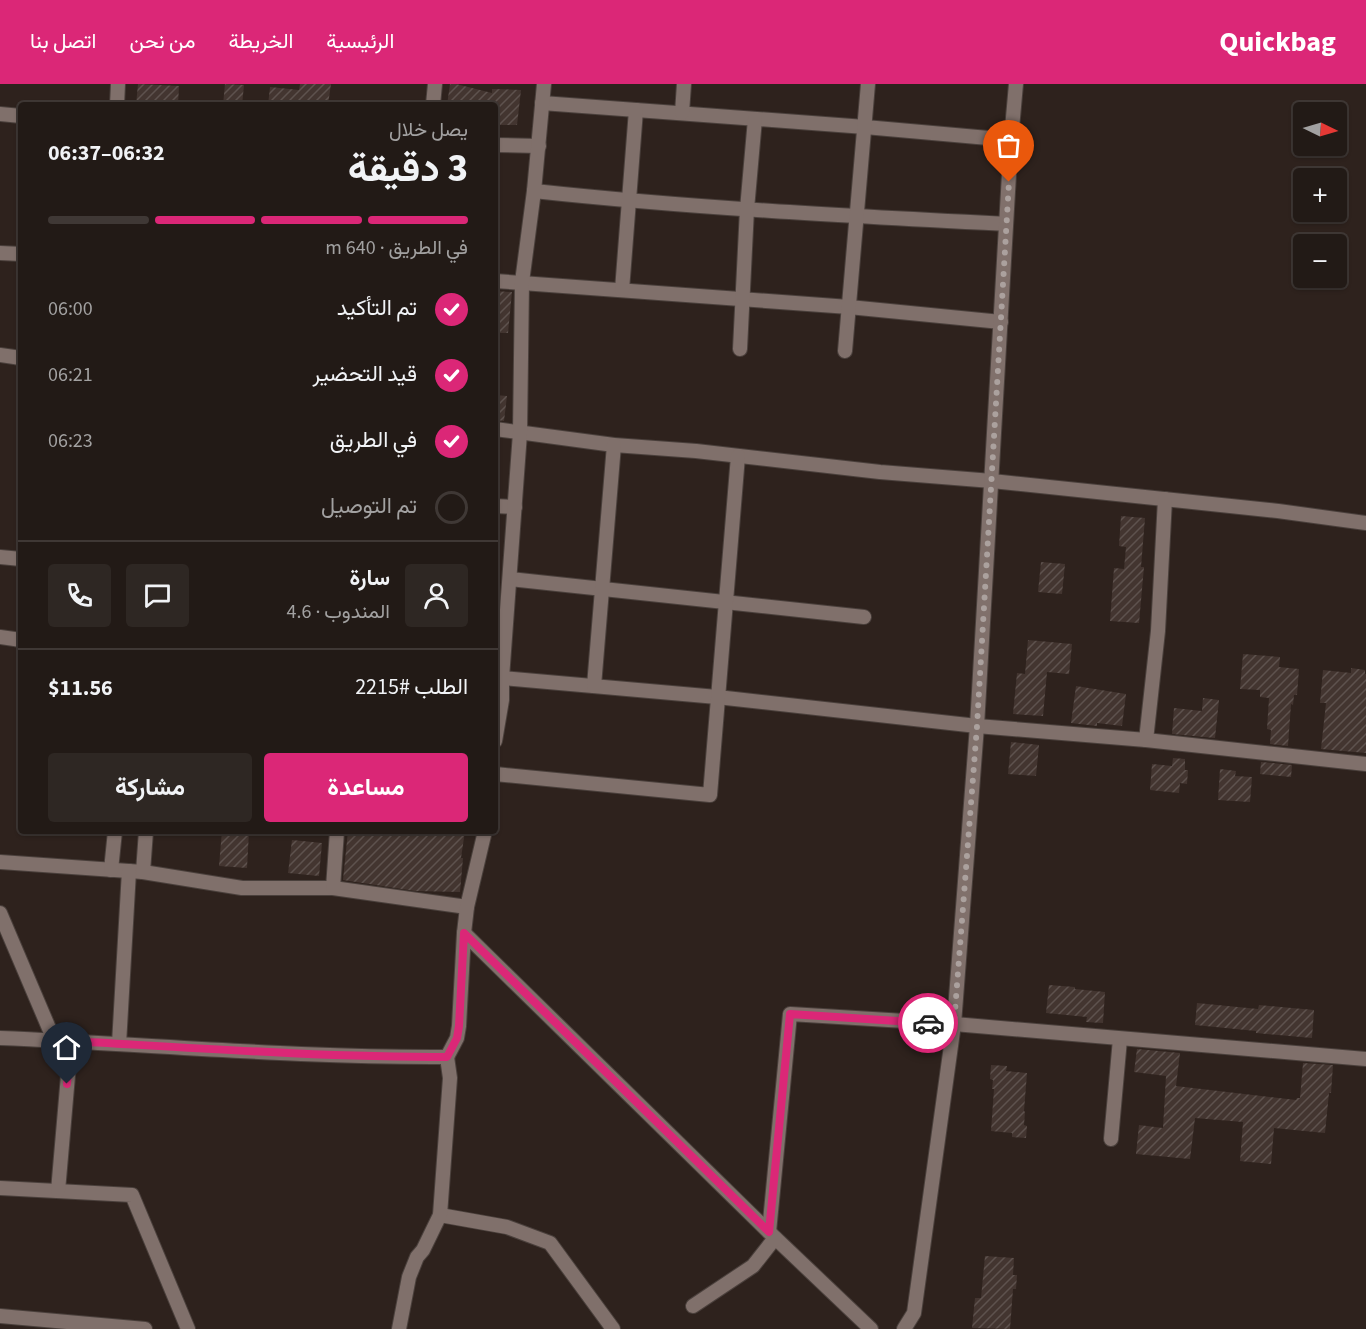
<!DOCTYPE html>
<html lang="ar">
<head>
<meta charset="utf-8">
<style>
	:root { --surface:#221a16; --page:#2e2723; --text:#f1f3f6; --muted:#a2a1a1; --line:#3f3835; --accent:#db2777 }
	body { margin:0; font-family:"Source Sans 3",Vazirmatn,sans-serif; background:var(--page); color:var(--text); direction:rtl; height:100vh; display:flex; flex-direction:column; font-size:22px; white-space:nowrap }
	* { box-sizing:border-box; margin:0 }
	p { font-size:20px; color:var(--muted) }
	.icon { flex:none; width:33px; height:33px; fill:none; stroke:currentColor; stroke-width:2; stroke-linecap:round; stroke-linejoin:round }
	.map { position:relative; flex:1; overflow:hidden; direction:ltr }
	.drawer { position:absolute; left:18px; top:18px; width:480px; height:732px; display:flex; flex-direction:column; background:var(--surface); border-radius:6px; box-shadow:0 2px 4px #0004,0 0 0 2px var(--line); direction:rtl }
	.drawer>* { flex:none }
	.needle { width:39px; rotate:95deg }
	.controls { position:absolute; left:1293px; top:18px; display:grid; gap:12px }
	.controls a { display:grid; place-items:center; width:54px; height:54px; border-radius:6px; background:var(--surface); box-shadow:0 2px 4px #0004,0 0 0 2px var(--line); font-size:30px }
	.pin { position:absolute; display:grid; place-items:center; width:51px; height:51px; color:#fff; margin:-62px -26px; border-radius:50% 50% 50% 0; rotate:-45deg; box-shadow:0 0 6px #0007 }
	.pin .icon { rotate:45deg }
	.courier { position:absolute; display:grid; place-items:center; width:60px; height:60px; margin:-30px; border:4px solid #db2777; border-radius:50%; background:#fff; color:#222; box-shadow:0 2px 8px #0007 }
	.overview em { font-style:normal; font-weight:700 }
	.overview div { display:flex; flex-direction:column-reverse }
	.overview { display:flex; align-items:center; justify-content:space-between; height:102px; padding:0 30px }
	h1 { font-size:39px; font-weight:700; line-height:45px }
	.bar { display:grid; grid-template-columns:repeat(4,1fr); gap:9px 6px; align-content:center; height:72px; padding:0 30px }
	.bar i { height:8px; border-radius:4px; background:var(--line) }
	.bar .selected { background:var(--accent) }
	.bar p { grid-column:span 4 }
	.line { display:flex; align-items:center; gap:15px; padding:0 30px; border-top:2px solid var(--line) }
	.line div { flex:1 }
	.round { display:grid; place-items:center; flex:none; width:63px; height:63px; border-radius:6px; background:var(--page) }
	ol { padding:0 30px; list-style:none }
	li { display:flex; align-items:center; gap:18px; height:66px }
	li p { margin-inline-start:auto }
	li .icon { padding:6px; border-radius:50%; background:var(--accent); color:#fff; stroke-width:4 }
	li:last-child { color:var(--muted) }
	li i { width:33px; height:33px; border:3px solid var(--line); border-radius:50% }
	.button { display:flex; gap:12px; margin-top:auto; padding:12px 30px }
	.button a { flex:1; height:69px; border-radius:6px; background:var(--accent); color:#fff; font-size:24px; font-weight:700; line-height:69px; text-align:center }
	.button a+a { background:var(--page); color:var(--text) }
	header { display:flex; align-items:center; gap:36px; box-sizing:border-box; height:84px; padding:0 30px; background:var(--accent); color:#fff }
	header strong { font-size:28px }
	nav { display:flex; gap:33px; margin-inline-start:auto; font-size:21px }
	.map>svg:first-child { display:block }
	.building { fill:url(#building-hatch) }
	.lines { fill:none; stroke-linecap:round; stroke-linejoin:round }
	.minor-casing { stroke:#4a403c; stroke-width:16 }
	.minor { stroke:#80706b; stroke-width:14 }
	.done { stroke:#aba19e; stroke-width:6; stroke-dasharray:0 10.8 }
	.route { stroke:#db2777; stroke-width:8 }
</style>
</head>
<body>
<header>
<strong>Quickbag</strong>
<nav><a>الرئيسية</a><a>الخريطة</a><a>من نحن</a><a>اتصل بنا</a></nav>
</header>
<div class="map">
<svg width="1366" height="1245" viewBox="0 0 1366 1245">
	<defs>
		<pattern id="building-hatch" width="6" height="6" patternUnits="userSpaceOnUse" patternTransform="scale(1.5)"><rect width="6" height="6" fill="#433530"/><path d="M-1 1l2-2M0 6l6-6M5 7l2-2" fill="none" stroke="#5e524e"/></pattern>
	</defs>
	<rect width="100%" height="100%" fill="#2e221d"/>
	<g class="building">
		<polygon points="138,0 179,2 178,21 136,21"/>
		<polygon points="225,0 244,1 242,21 223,21"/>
		<polygon points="300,0 331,0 328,21 268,21 270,3 299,6"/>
		<polygon points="450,0 456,0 492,9 492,5 521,6 517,41 495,41 495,21 447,21"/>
		<polygon points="495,207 512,208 508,249 495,249"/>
		<polygon points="495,311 507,312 504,337 495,336"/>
		<polygon points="1121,432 1145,434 1141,483 1144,483 1139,539 1110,537 1114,484 1124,485 1126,463 1119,462"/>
		<polygon points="1041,478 1065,480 1062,510 1038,508"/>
		<polygon points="1028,556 1072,560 1069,590 1047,588 1043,632 1013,630 1017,589 1025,590"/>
		<polygon points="1243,570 1280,573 1279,583 1299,585 1297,611 1294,611 1293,621 1291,620 1288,662 1270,660 1271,646 1267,645 1269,614 1260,613 1260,606 1240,605"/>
		<polygon points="1351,584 1365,586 1365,590 1366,590 1366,669 1321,665 1326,619 1320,619 1323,586 1351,589"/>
		<polygon points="1076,602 1126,610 1122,642 1097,639 1097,642 1071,639"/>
		<polygon points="1203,614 1219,616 1215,654 1172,650 1174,624 1202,627"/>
		<polygon points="1011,658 1039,661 1036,692 1008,690"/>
		<polygon points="1173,674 1185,675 1185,686 1188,686 1187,700 1180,699 1179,709 1150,706 1152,680 1172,682"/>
		<polygon points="1261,678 1292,681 1291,693 1260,690"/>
		<polygon points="1220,685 1236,687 1235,692 1252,693 1250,718 1218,716"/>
		<polygon points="222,747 249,747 247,784 219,782"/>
		<polygon points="348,747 465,747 461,774 463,774 460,808 415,807 343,796"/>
		<polygon points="292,756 322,759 319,792 288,789"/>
		<polygon points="1049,901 1075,903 1075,905 1105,908 1103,939 1086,938 1087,933 1046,929"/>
		<polygon points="1197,919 1258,925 1259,921 1314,926 1312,954 1256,949 1256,947 1195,941"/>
		<polygon points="1137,965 1180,969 1176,1002 1296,1016 1297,1014 1300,1014 1303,979 1333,981 1331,1009 1329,1009 1325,1049 1274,1044 1271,1080 1240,1077 1243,1038 1195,1034 1190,1075 1136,1070 1139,1041 1163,1044 1166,992 1134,988"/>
		<polygon points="991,981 1007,982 1006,987 1027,989 1024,1027 1025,1028 1024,1041 1027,1042 1026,1054 1012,1053 1012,1049 991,1047 994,1005 992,1005 993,996 990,995"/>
		<polygon points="985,1172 1014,1174 1013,1191 1017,1191 1016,1205 1013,1205 1010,1245 972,1244 975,1214 981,1214"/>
	</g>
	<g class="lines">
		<defs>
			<g id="minor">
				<polyline points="542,19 865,43 1011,56"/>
				<polyline points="117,21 118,0"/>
				<polyline points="433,21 435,0"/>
				<polyline points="682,29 684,0"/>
				<polyline points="0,30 21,32"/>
				<polyline points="495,61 539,62"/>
				<path d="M534,107C691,124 849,132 1006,140"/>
				<polyline points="0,169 21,170"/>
				<polyline points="495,197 849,223 1001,238"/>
				<polyline points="622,206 636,26"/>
				<polyline points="740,265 747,125 755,35"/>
				<polyline points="845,267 868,0"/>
				<polyline points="0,271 21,274"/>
				<polyline points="495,345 614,361 696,367 880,388 992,397 1278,427 1366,439"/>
				<polyline points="495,422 515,423"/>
				<polyline points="0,473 21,475"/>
				<polyline points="510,495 864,533"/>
				<polyline points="0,553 21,556"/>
				<polyline points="502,594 717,613 977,642 1146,656 1366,680"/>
				<polyline points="594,602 614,361"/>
				<polyline points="1146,656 1158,547 1165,415"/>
				<polyline points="495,657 502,616 502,594 520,349 522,198 534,107 544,0"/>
				<polyline points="495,690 710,711 738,372"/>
				<polyline points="0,778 143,788 242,804 333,804 467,823"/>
				<polyline points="111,786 115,747"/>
				<polyline points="143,788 146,747"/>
				<polyline points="333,804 337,747"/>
				<polyline points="0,829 54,956"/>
				<polyline points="464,849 769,1148 871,1245"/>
				<path d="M0,954C149,960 298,974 447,973L457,954L459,942L464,849L467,823L485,747"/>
				<polyline points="119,960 129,787"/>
				<polyline points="1111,1055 1120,955"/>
				<polyline points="0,1104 132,1111 188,1245"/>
				<polyline points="58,1107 71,957"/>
				<polyline points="440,1131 507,1143 550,1159 613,1245"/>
				<polyline points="769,1148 790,930 954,940 1366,975"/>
				<polyline points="693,1222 753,1182 775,1154"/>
				<polyline points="0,1232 145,1245"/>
				<polyline points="399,1245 409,1193 417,1173 423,1166 440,1131 450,994 447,973"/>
				<polyline points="904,1245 914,1229 954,940 977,642 1011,56 1016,0"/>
			</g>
		</defs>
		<use href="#minor" class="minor-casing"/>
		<use href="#minor" class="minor"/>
	</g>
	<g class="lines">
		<polyline class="done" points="928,939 954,940 977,642 1009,98"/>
		<path class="route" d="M67,1000L71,957C196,964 322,973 447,973L457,954L459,942L464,849L769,1148L790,930L928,939"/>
	</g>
</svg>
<div class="controls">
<a><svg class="needle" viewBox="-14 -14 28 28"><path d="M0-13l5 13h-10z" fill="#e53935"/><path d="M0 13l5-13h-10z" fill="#a2a1a1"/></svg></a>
<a>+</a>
<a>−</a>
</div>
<div class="pin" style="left:1009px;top:98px;background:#ea580c"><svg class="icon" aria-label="bag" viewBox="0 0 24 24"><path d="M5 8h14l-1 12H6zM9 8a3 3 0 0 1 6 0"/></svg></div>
<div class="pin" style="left:67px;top:1000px;background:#1f2937"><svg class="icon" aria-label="home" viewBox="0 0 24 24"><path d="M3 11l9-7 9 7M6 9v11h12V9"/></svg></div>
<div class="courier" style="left:928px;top:939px"><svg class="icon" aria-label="car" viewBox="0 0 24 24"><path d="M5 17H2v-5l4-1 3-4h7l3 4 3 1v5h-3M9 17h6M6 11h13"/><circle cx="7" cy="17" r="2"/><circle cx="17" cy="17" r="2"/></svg></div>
<section class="drawer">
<div class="overview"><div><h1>3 دقيقة</h1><p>يصل خلال</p></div><em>06:32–06:37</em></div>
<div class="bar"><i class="selected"></i><i class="selected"></i><i class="selected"></i><i></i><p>في الطريق · 640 m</p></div>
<ol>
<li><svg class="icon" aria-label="check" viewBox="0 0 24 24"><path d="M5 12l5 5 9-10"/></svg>تم التأكيد<p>06:00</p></li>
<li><svg class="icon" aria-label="check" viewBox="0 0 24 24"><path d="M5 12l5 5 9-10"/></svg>قيد التحضير<p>06:21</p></li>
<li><svg class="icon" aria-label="check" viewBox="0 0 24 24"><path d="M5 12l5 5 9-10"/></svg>في الطريق<p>06:23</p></li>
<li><i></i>تم التوصيل</li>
</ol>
<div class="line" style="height:108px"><a class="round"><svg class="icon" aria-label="person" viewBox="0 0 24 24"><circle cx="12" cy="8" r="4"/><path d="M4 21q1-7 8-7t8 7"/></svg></a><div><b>سارة</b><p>المندوب · 4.6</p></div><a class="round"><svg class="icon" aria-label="chat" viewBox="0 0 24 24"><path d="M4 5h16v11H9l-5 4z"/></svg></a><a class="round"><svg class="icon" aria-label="phone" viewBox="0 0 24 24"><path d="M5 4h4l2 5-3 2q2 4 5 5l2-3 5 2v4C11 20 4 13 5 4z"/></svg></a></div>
<div class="line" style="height:78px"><div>الطلب #2215</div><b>$11.56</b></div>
<div class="button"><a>مساعدة</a><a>مشاركة</a></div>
</section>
</div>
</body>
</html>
